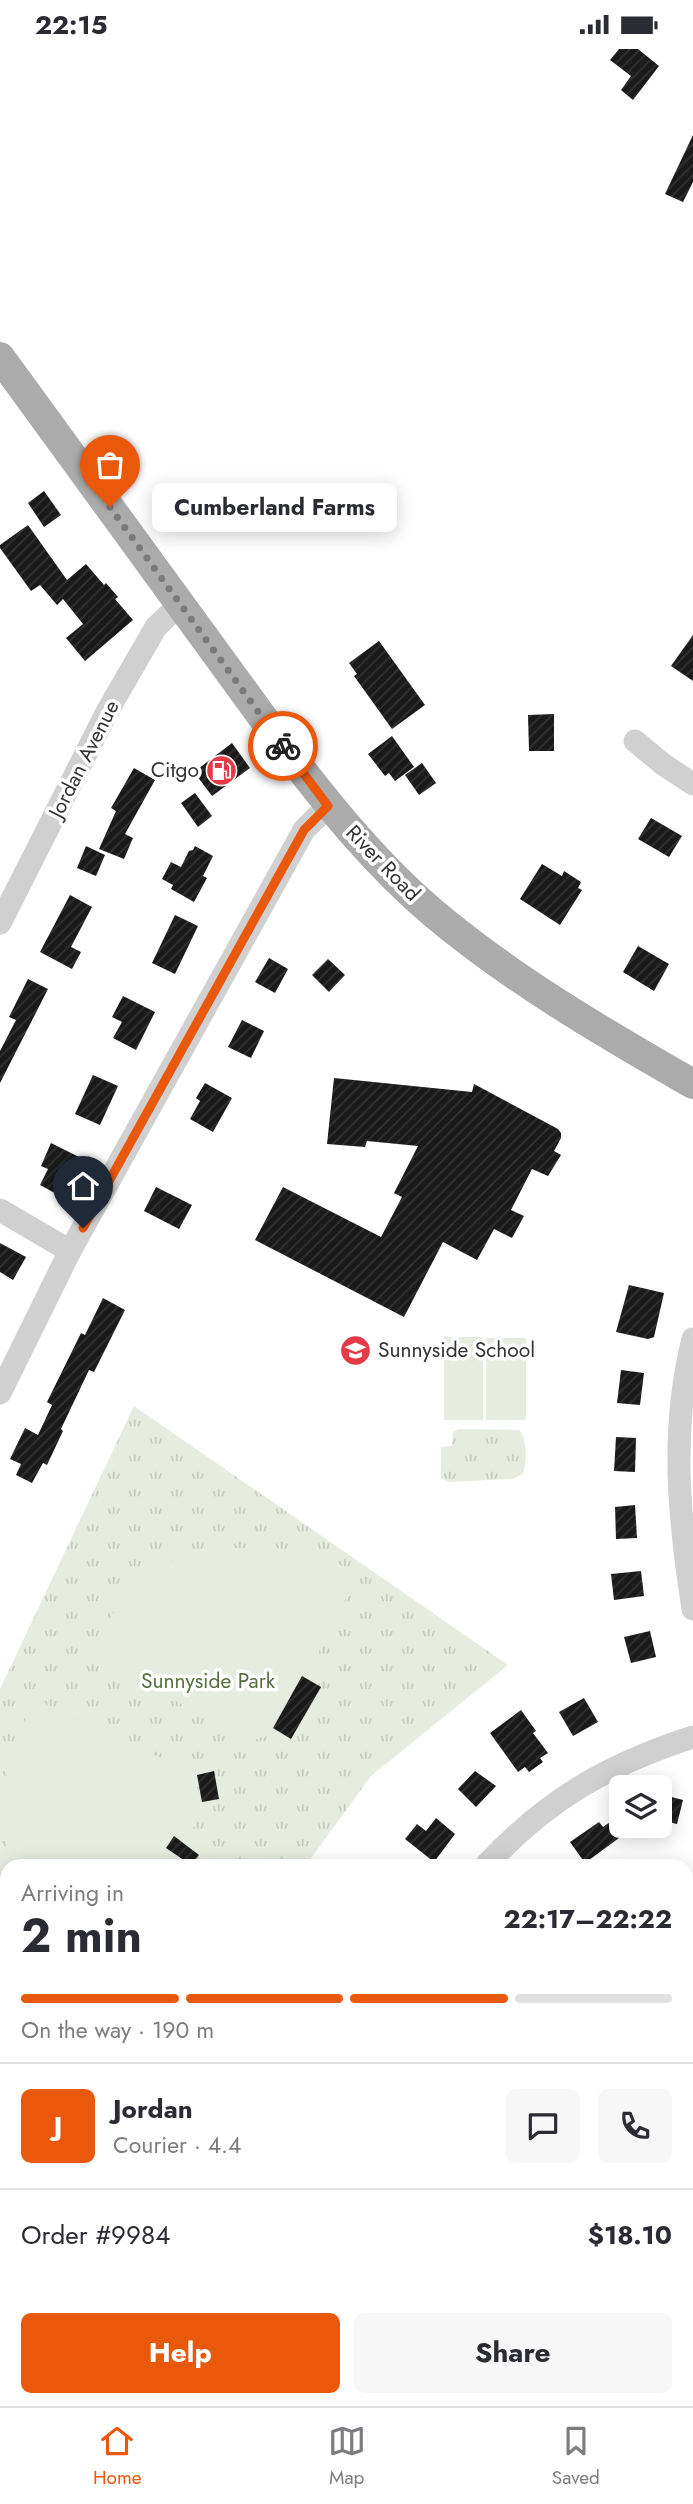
<!DOCTYPE html>
<html lang="en">
<head>
<meta charset="utf-8">
<style>
	:root { --surface:#fff; --page:#f7f7f7; --text:#2b2b33; --muted:#7c7c81; --line:#e1e1e2; --accent:#ea580c }
	body { margin:0; font-family:Jost,sans-serif; background:var(--page); color:var(--text); height:100vh; display:flex; flex-direction:column; font-size:26px; white-space:nowrap }
	* { box-sizing:border-box; margin:0 }
	p { font-size:23px; color:var(--muted) }
	.icon { flex:none; width:38px; height:38px; fill:none; stroke:currentColor; stroke-width:2; stroke-linecap:round; stroke-linejoin:round }
	.map { position:relative; flex:1; overflow:hidden }
	.details { position:absolute; left:0px; top:1810px; width:693px; height:548px; display:flex; flex-direction:column; background:var(--surface); border-radius:21px 21px 0 0; box-shadow:0 4px 18px #0003 }
	.details>* { flex:none }
	.tools { position:absolute; left:609px; top:1726px; display:grid; gap:14px }
	.tools a { display:grid; place-items:center; width:63px; height:63px; border-radius:10px; background:var(--surface); box-shadow:0 4px 18px #0003; font-size:35px }
	.pin { position:absolute; display:grid; place-items:center; width:60px; height:60px; color:#fff; margin:-72px -30px; border-radius:50% 50% 50% 0; rotate:-45deg; box-shadow:0 0 7px #0007 }
	.pin .icon { rotate:45deg }
	.courier { position:absolute; display:grid; place-items:center; width:70px; height:70px; margin:-35px; border:5px solid #ea580c; border-radius:50%; background:#fff; color:#222; box-shadow:0 2px 9px #0007 }
	.bubble { position:absolute; height:49px; border-radius:10px; background:var(--surface); box-shadow:0 4px 18px #0003; font-size:23px; font-weight:700; line-height:49px; text-align:center }
	.summary em { font-style:normal; font-weight:700 }
	.summary div { display:flex; flex-direction:column-reverse }
	.summary { display:flex; align-items:center; justify-content:space-between; height:119px; padding:0 21px }
	h1 { font-size:46px; font-weight:700; line-height:52px }
	.bar { display:grid; grid-template-columns:repeat(4,1fr); gap:10px 7px; align-content:center; height:84px; padding:0 21px }
	.bar i { height:9px; border-radius:5px; background:var(--line) }
	.bar .current { background:var(--accent) }
	.bar p { grid-column:span 4 }
	.line { display:flex; align-items:center; gap:18px; padding:0 21px; border-top:2px solid var(--line) }
	.line div { flex:1 }
	.round { display:grid; place-items:center; flex:none; width:74px; height:74px; border-radius:10px; background:var(--page) }
	.primary-button { display:flex; gap:14px; margin-top:auto; padding:14px 21px }
	.primary-button a { flex:1; height:80px; border-radius:10px; background:var(--accent); color:#fff; font-size:28px; font-weight:700; line-height:80px; text-align:center }
	.primary-button a+a { background:var(--page); color:var(--text) }
	.status { display:flex; justify-content:space-between; align-items:center; height:49px; padding:0 35px; background:var(--surface); direction:ltr }
	.status svg { height:19px; fill:currentColor }
	.dock { display:flex; justify-content:space-around; align-items:center; height:98px; border-top:2px solid var(--line); background:var(--surface); font-size:19px; color:var(--muted) }
	.dock a { display:grid; justify-items:center; gap:4px }
	.dock .current { color:var(--accent) }
	.map>svg:first-child { display:block }
	.grass { fill:url(#grass-tufts) }
	.pitch { fill:#e6ecdf }
	.water { fill:url(#water-waves) }
	.building { fill:url(#building-hatch) }
	.lines { fill:none; stroke-linecap:round; stroke-linejoin:round }
	.minor { stroke:#d0d0d0; stroke-width:23 }
	.major { stroke:#ababab; stroke-width:30 }
	.done { stroke:#7a7a7a; stroke-width:7; stroke-dasharray:0 12.6 }
	.route { stroke:#ea580c; stroke-width:9 }
	.labels { text-anchor:middle; stroke-width:7; stroke-linejoin:round; paint-order:stroke }
	.street-label { font-size:21px; fill:#333; stroke:#fff }
	.poi-label { font-size:21px; fill:#333; stroke:#fff; text-anchor:end }
	.park-label { font-size:21px; fill:#56703f; stroke:#fff }
</style>
</head>
<body>
<div class="status"><b>22:15</b><svg viewBox="0 0 49 12"><path d="M0 12V9h3v3zM5 12V6h3v6zM10 12V3h3v9zM15 12V0h3v12zM26 1h20v11H26zM47 4h2v5h-2z"/></svg></div>
<div class="map">
<svg width="693" height="2357" viewBox="0 0 693 2357">
	<defs>
		<pattern id="grass-tufts" width="24" height="20" patternUnits="userSpaceOnUse" patternTransform="scale(1.75)"><rect width="24" height="20" fill="#e6ecdf"/><path d="M3 7l-1-3M5 7V3M7 7l1-3M15 17l-1-3M17 17v-4M19 17l1-3" fill="none" stroke="#c6cbc0"/></pattern>
		<pattern id="water-waves" width="16" height="10" patternUnits="userSpaceOnUse" patternTransform="scale(1.75)"><rect width="16" height="10" fill="#cfe2ee"/><path d="M0 5q4-4 8 0t8 0" fill="none" stroke="#b2c2cd"/></pattern>
		<pattern id="building-hatch" width="6" height="6" patternUnits="userSpaceOnUse" patternTransform="scale(1.75)"><rect width="6" height="6" fill="#1a1a1a"/><path d="M-1 1l2-2M0 6l6-6M5 7l2-2" fill="none" stroke="#333"/></pattern>
	</defs>
	<rect width="100%" height="100%" fill="#fff"/>
	<g class="grass">
		<polygon points="134,1357 508,1616 371,1727 306,1816 7,1816 7,2281 0,2276 0,1640"/>
		<path d="M459,1380L519,1381C527,1390 527,1413 523,1425L512,1430L449,1433L441,1429C440,1418 442,1409 441,1398L452,1397L453,1383Z"/>
		<polygon points="116,2350 637,2350 651,2356 126,2357"/>
	</g>
	<g class="pitch">
		<rect x="444" y="1288" width="39" height="83"/>
		<rect x="486" y="1289" width="40" height="82"/>
		<polygon points="226,1499 276,1499 321,1506 358,1525 278,1684 250,1692 93,1607 109,1570 135,1535 180,1507"/>
		<polygon points="33,1649 193,1724 204,1763 167,1816 8,1816 4,1783 2,1735"/>
	</g>
	<polygon class="water" points="0,2276 7,2281 7,2350 116,2350 126,2357 0,2357"/>
	<g class="building">
		<polygon points="619,0 638,0 659,17 633,51 621,41 631,27 610,11"/>
		<polygon points="693,86 693,133 683,153 665,145"/>
		<polygon points="44,442 61,466 44,478 28,454"/>
		<polygon points="28,476 67,531 86,515 104,536 106,534 118,548 115,550 133,571 85,612 66,589 83,575 63,550 57,556 40,536 31,542 0,499 0,496"/>
		<polygon points="693,586 693,632 671,617"/>
		<polygon points="379,592 425,656 392,680 354,627 357,625 349,614"/>
		<polygon points="554,665 554,702 529,702 528,666"/>
		<polygon points="392,687 414,718 395,732 389,724 385,727 368,705"/>
		<polygon points="232,694 250,719 212,747 194,723"/>
		<polygon points="422,714 436,734 419,746 405,726"/>
		<polygon points="134,719 155,731 125,785 133,789 124,810 99,800 116,762 111,759"/>
		<polygon points="195,744 212,767 198,778 181,754"/>
		<polygon points="651,769 682,787 669,808 638,790"/>
		<polygon points="86,797 105,806 96,827 77,819"/>
		<polygon points="195,797 213,807 203,827 207,829 194,853 171,840 173,836 162,830 171,813 181,818 189,802 193,801"/>
		<polygon points="542,815 562,827 564,822 581,833 578,839 582,841 560,876 520,850"/>
		<polygon points="70,846 92,858 71,898 81,903 72,920 40,903"/>
		<polygon points="175,866 198,877 175,925 152,914"/>
		<polygon points="638,897 669,915 654,942 623,923"/>
		<polygon points="269,909 288,920 275,944 255,933"/>
		<polygon points="328,910 345,926 329,943 312,926"/>
		<polygon points="28,930 48,940 0,1034 0,1002 16,971 9,968"/>
		<polygon points="123,947 155,963 136,1001 113,989 122,973 112,968"/>
		<polygon points="242,971 264,982 251,1009 228,998"/>
		<polygon points="93,1026 118,1037 100,1076 75,1065"/>
		<polygon points="334,1029 472,1043 474,1035 558,1080 561,1084 561,1089 554,1102 561,1106 548,1127 532,1120 511,1161 524,1167 512,1189 494,1180 477,1211 443,1193 404,1268 255,1191 283,1138 381,1188 402,1148 394,1144 418,1097 367,1092 365,1098 327,1095"/>
		<polygon points="205,1034 232,1049 213,1083 190,1070 200,1052 196,1049"/>
		<polygon points="51,1094 83,1110 64,1149 40,1136 48,1120 41,1117"/>
		<polygon points="156,1138 192,1156 179,1180 144,1162"/>
		<polygon points="0,1194 26,1208 13,1231 0,1223"/>
		<polygon points="629,1236 664,1244 654,1288 648,1290 616,1283"/>
		<polygon points="103,1249 125,1261 94,1323 89,1321 61,1380 63,1382 47,1416 43,1414 32,1434 16,1426 21,1415 10,1410 25,1379 38,1386 52,1356 47,1353 81,1284 85,1286"/>
		<polygon points="621,1321 644,1324 640,1356 617,1354"/>
		<polygon points="616,1388 636,1389 635,1423 614,1422"/>
		<polygon points="635,1456 637,1489 616,1490 615,1458"/>
		<polygon points="641,1522 644,1547 614,1551 611,1525"/>
		<polygon points="650,1582 656,1608 631,1614 624,1588"/>
		<polygon points="302,1627 321,1638 291,1690 273,1679"/>
		<polygon points="584,1649 598,1673 573,1687 559,1663"/>
		<polygon points="521,1661 536,1682 533,1684 548,1704 540,1709 543,1713 529,1723 525,1718 518,1723 490,1684"/>
		<polygon points="214,1722 219,1750 202,1753 197,1726"/>
		<polygon points="475,1722 496,1737 476,1758 458,1740"/>
		<polygon points="660,1745 683,1751 677,1775 660,1771"/>
		<polygon points="436,1769 455,1785 434,1813 405,1790 417,1775 426,1782"/>
		<polygon points="613,1771 623,1786 585,1814 570,1793 599,1773 603,1778"/>
		<polygon points="174,1787 199,1806 191,1816 166,1799"/>
	</g>
	<g class="lines">
		<g class="minor">
			<polyline points="635,692 664,716 693,735"/>
			<polyline points="0,874 108,661 156,578 180,555"/>
			<polyline points="0,1161 70,1202"/>
			<path d="M693,1290C670,1381 679,1470 693,1560"/>
			<polyline points="0,1344 70,1202 304,781 328,757"/>
			<path d="M486,1816C548,1750 607,1716 693,1688"/>
			<polyline points="686,1987 693,1974"/>
		</g>
		<path class="major" d="M0,308L290,706C333,762 378,817 432,863C510,929 604,984 693,1035"/>
	</g>
	<g class="lines">
		<polyline class="done" points="110,458 283,697"/>
		<polyline class="route" points="83,1179 304,781 328,757 283,697"/>
	</g>
	<defs>
		<symbol id="fuel-disc" viewBox="-11 -11 22 22"><circle r="9.5" fill="#e63946" stroke="#fff"/><path d="M-5.5-6h7V0h2V4h1.3V-2.5L3-4.5l.8-.8L6-3V5H2.5V1h-1V6h-7ZM-4.2-4.7v3.2H.2V-4.7Z" fill="#fff"/></symbol>
		<symbol id="school-disc" viewBox="-11 -11 22 22"><circle r="9.5" fill="#e63946" stroke="#fff"/><path d="M0-5L7-2L0 1L-7-2ZM-4 1L0 2.5L4 1V4Q0 6-4 4Z" fill="#fff"/></symbol>
	</defs>
	<g fill-rule="evenodd">
		<use href="#fuel-disc" x="204" y="704" width="35" height="35"/>
		<use href="#school-disc" x="338" y="1284" width="35" height="35"/>
	</g>
	<g class="labels">
		<g class="street-label">
			<text transform="translate(84 710) rotate(-63)" y="7">Jordan Avenue</text>
			<text transform="translate(383 814) rotate(46)" y="7">River Road</text>
		</g>
		<g class="poi-label">
			<text x="199" y="728">Citgo</text>
			<text x="378" y="1308" text-anchor="start">Sunnyside School</text>
		</g>
		<g class="park-label">
			<text x="208" y="1639">Sunnyside Park</text>
		</g>
	</g>
</svg>
<div class="tools">
<a><svg class="icon" aria-label="layers" viewBox="0 0 24 24"><path d="M12 4l9 5-9 5-9-5zM3 14l9 5 9-5"/></svg></a>
</div>
<div class="pin" style="left:110px;top:458px;background:#ea580c"><svg class="icon" aria-label="bag" viewBox="0 0 24 24"><path d="M5 8h14l-1 12H6zM9 8a3 3 0 0 1 6 0"/></svg></div>
<div class="pin" style="left:83px;top:1179px;background:#1f2937"><svg class="icon" aria-label="home" viewBox="0 0 24 24"><path d="M3 11l9-7 9 7M6 9v11h12V9"/></svg></div>
<div class="courier" style="left:283px;top:697px"><svg class="icon" aria-label="bike" viewBox="0 0 24 24"><circle cx="6" cy="16" r="4"/><circle cx="18" cy="16" r="4"/><path d="M6 16l4-8h5l3 8M10 8l3 8H6M13 5h3"/></svg></div>
<div class="bubble" style="left:152px;top:434px;width:245px">Cumberland Farms</div>
<section class="details">
<div class="summary"><div><h1>2 min</h1><p>Arriving in</p></div><em>22:17–22:22</em></div>
<div class="bar"><i class="current"></i><i class="current"></i><i class="current"></i><i></i><p>On the way · 190 m</p></div>
<div class="line" style="height:126px"><b class="round" style="background:var(--accent);color:#fff">J</b><div><b>Jordan</b><p>Courier · 4.4</p></div><a class="round"><svg class="icon" aria-label="chat" viewBox="0 0 24 24"><path d="M4 5h16v11H9l-5 4z"/></svg></a><a class="round"><svg class="icon" aria-label="phone" viewBox="0 0 24 24"><path d="M5 4h4l2 5-3 2q2 4 5 5l2-3 5 2v4C11 20 4 13 5 4z"/></svg></a></div>
<div class="line" style="height:91px"><div>Order #9984</div><b>$18.10</b></div>
<div class="primary-button"><a>Help</a><a>Share</a></div>
</section>
</div>
<nav class="dock">
<a class="current"><svg class="icon" aria-label="home" viewBox="0 0 24 24"><path d="M3 11l9-7 9 7M6 9v11h12V9"/></svg>Home</a>
<a><svg class="icon" aria-label="map" viewBox="0 0 24 24"><path d="M3 6l6-2 6 2 6-2v14l-6 2-6-2-6 2zM9 4v14M15 6v14"/></svg>Map</a>
<a><svg class="icon" aria-label="saved" viewBox="0 0 24 24"><path d="M7 4h10v16l-5-4-5 4z"/></svg>Saved</a>
</nav>
</body>
</html>
